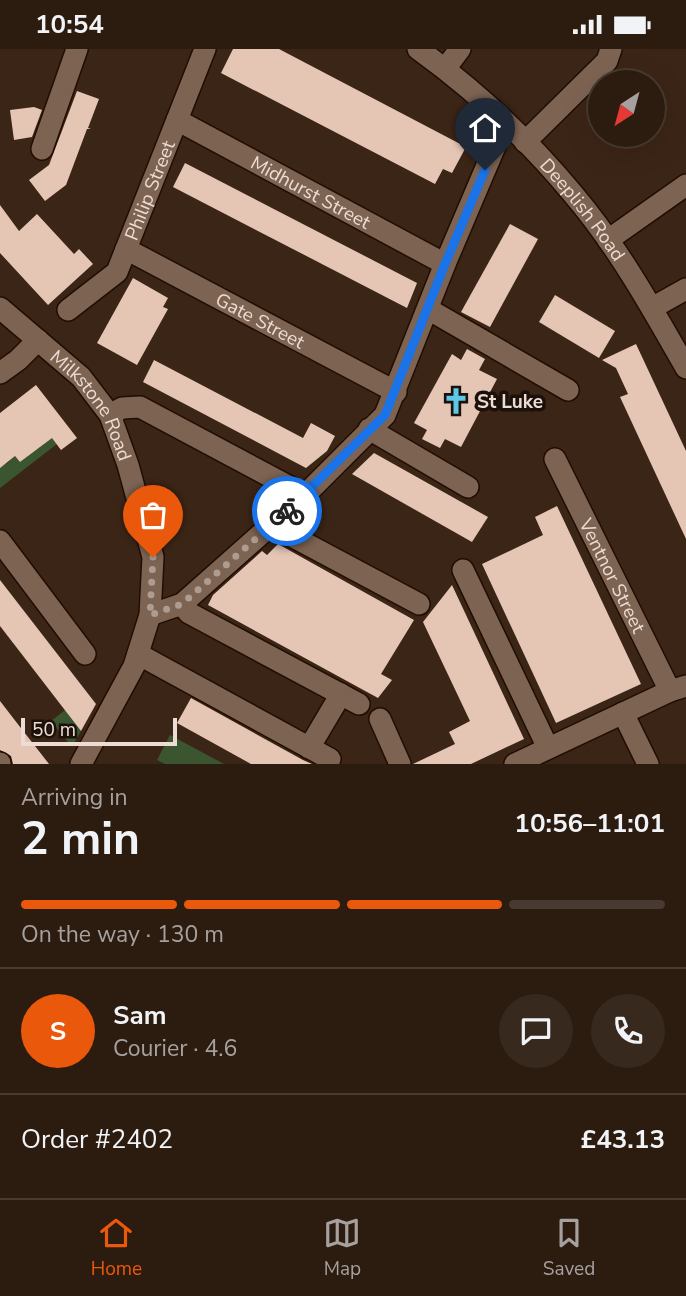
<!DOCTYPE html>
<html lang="en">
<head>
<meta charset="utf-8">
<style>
	:root { --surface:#2c1c10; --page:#38291e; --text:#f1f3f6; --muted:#a6a19f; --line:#483a30; --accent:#ea580c }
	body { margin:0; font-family:"Nunito Sans",sans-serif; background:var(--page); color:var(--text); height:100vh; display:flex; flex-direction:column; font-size:26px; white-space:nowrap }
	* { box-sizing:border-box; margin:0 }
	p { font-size:23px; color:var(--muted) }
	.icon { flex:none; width:38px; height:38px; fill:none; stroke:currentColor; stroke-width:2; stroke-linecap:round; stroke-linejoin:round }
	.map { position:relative; height:715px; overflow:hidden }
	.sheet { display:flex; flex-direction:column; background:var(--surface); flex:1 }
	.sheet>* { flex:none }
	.needle { width:46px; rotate:216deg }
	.tools { position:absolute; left:588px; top:21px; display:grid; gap:14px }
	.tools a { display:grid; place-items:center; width:77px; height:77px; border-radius:50%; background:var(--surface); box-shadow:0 7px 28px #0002,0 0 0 2px var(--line); font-size:35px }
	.scale { position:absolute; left:21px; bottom:18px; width:156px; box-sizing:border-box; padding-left:7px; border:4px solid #ecdcd3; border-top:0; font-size:19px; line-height:24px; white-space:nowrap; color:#ecdcd3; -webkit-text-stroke:5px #1b110a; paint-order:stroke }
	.pin { position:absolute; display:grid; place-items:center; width:60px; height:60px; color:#fff; margin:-72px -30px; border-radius:50% 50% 50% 0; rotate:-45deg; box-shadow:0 0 7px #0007 }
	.pin .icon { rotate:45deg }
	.courier { position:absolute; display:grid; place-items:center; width:70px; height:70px; margin:-35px; border:5px solid #1a73e8; border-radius:50%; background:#fff; color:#222; box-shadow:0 2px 9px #0007 }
	.summary em { font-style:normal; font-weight:700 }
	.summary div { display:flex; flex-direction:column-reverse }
	.summary { display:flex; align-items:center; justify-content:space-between; height:119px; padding:0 21px }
	h1 { font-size:46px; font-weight:700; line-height:52px }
	.bar { display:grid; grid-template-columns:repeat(4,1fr); gap:10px 7px; align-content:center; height:84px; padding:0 21px }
	.bar i { height:9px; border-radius:5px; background:var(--line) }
	.bar .current { background:var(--accent) }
	.bar p { grid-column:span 4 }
	.line { display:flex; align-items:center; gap:18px; padding:0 21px; border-top:2px solid var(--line) }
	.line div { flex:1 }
	.round { display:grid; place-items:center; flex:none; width:74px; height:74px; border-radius:37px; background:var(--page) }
	.status { display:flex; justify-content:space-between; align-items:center; height:49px; padding:0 35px; background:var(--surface); direction:ltr }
	.status svg { height:19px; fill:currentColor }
	.menu { display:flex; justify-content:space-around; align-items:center; height:98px; border-top:2px solid var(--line); background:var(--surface); font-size:19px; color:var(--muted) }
	.menu a { display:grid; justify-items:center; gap:4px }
	.menu .current { color:var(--accent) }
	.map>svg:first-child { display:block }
	.green { fill:#3b5530 }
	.building { fill:#e5c6b5 }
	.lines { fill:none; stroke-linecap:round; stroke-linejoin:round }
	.street-casing { stroke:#210d01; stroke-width:24 }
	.street { stroke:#7d6352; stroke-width:21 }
	.done { stroke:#ae9c91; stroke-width:7; stroke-dasharray:0 12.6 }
	.route { stroke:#1a73e8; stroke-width:9 }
	.labels { text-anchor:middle; stroke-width:7; stroke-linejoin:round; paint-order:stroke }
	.street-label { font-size:19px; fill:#ecdcd3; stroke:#1b110a }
	.poi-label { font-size:19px; font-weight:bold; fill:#ecdcd3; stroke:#1b110a; text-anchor:start }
</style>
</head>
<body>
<div class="status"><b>10:54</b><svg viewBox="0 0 49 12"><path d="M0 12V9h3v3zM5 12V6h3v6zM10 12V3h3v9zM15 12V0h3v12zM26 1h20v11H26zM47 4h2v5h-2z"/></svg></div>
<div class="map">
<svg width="686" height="715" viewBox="0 0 686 715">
	<rect width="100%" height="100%" fill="#3b2516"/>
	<g class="green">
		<polygon points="40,373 57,395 0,439 0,407 6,415 15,407 20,413 28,407 24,385 36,401 44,395"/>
		<polygon points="65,661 81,682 72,698 51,672"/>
		<polygon points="170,686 224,715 165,715 157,711"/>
	</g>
	<g class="building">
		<polygon points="233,0 279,0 466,98 452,124 443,120 435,135 221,24"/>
		<polygon points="77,42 99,50 88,79 91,80 87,80 66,136 45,152 29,131 49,116"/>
		<polygon points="34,58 42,61 32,88 14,91 10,61"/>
		<polygon points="185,114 417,234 407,259 173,138"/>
		<polygon points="0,156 19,182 37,165 74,205 79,200 93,215 48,256 0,204"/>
		<polygon points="510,175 538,190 490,278 461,263"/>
		<polygon points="133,229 168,249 163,258 168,260 137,316 97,294"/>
		<polygon points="555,246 615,282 599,309 539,273"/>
		<polygon points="636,295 686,402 686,490 620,348 628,345 616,319 602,311"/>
		<polygon points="467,300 485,310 479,321 497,330 461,398 445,390 440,399 422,390 427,381 414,374 452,305 461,311"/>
		<polygon points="154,311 303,389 311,374 335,387 327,402 306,419 143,333"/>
		<polygon points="36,336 77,389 61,401 52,389 20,413 15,407 0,419 0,364"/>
		<polygon points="374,404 488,468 472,493 352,425"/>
		<polygon points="557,457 641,635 556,674 482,515 543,486 535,468"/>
		<polygon points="278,495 414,571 381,625 392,631 378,649 208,556 213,546 262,502 267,506"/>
		<polygon points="0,531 96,655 81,682 0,577"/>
		<polygon points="452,536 524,690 471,715 413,715 455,695 449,683 470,672 423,573"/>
		<polygon points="191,649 303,711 312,715 251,715 177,674"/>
		<polygon points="0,652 17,674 49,715 13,715 11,707 0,701"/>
	</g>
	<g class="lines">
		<defs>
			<g id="street">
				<path id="s1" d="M418,0C475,41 528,91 573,145C618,198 652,259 686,319"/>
				<polyline points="445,20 460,0"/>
				<path id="s2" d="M177,71L445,215"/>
				<polyline points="525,93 607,12 611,0"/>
				<polyline points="42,100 77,0"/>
				<polyline points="608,191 686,136"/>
				<path id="s3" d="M126,200L396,343"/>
				<path id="s4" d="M0,259L81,328L110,366L128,416L153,508L150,566L134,617L81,715"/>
				<polyline points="652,259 686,240"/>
				<polyline points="428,260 568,341"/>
				<path id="s5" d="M68,261L117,223L205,0"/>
				<polyline points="0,324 18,311 38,291"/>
				<polyline points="110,366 122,359 140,358 305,446"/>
				<polyline points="369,380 468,438"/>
				<path id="s6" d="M555,410L670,642"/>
				<polyline points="271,476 419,555"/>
				<polyline points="0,492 85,605"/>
				<polyline points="463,521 548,699"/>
				<polyline points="182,555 189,564 359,655"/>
				<polyline points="150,566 182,555 305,446 385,366 445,215 505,74"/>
				<polyline points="138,605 330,710"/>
				<polyline points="623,664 648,715"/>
				<polyline points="380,670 400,715"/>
				<polyline points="309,699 341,645"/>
				<polyline points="0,714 0,715"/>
				<polyline points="515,715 670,642 686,637"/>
			</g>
		</defs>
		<use href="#street" class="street-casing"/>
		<use href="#street" class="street"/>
	</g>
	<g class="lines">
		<polyline class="done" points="153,508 150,566 182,555 287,462"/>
		<polyline class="route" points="287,462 385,366 445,215 485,121"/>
	</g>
	<defs>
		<symbol id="church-bare" viewBox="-9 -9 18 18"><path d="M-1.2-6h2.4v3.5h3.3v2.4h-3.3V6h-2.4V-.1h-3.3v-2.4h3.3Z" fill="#5dc7e8" stroke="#1b110a" stroke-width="2.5" paint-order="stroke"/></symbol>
	</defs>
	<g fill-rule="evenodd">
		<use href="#church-bare" x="437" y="333" width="38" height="38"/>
	</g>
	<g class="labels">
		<g class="street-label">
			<text dy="7" stroke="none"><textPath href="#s5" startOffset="150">Philip Street</textPath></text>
			<text dy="7" stroke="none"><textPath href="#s2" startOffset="152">Midhurst Street</textPath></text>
			<text dy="7" stroke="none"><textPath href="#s1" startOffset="231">Deeplish Road</textPath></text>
			<text dy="7" stroke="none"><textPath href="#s3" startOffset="152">Gate Street</textPath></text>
			<text dy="7" stroke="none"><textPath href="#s4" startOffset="136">Milkstone Road</textPath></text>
			<text dy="7" stroke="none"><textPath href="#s6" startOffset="130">Ventnor Street</textPath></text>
		</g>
		<g class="poi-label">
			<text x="477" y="359">St Luke</text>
		</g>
	</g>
</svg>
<div class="tools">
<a><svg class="needle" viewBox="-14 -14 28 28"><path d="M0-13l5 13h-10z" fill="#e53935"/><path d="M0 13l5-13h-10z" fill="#a6a19f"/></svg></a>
</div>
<div class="scale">50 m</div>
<div class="pin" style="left:153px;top:508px;background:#ea580c"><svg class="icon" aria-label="bag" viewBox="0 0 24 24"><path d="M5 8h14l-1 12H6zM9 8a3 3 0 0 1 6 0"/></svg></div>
<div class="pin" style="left:485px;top:121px;background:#1f2937"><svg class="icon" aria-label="home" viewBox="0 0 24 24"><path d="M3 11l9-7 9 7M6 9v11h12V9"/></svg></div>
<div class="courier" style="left:287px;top:462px"><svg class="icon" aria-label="bike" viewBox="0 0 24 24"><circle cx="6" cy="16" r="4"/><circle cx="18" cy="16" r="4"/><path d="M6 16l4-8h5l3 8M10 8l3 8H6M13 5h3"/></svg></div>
</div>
<section class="sheet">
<div class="summary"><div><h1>2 min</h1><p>Arriving in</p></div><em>10:56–11:01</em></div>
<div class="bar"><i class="current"></i><i class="current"></i><i class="current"></i><i></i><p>On the way · 130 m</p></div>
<div class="line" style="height:126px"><b class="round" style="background:var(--accent);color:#fff">S</b><div><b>Sam</b><p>Courier · 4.6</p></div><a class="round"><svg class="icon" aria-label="chat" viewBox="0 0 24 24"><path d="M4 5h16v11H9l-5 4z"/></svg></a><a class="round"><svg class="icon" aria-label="phone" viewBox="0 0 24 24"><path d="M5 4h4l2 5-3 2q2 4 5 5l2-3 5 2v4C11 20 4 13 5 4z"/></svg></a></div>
<div class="line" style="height:91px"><div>Order #2402</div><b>£43.13</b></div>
</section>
<nav class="menu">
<a class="current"><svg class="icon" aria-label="home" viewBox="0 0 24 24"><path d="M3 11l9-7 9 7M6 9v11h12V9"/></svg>Home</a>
<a><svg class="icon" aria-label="map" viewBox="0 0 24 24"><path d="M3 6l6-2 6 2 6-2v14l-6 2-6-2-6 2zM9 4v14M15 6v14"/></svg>Map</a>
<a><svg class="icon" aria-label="saved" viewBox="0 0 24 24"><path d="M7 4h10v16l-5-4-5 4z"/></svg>Saved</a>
</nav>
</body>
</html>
